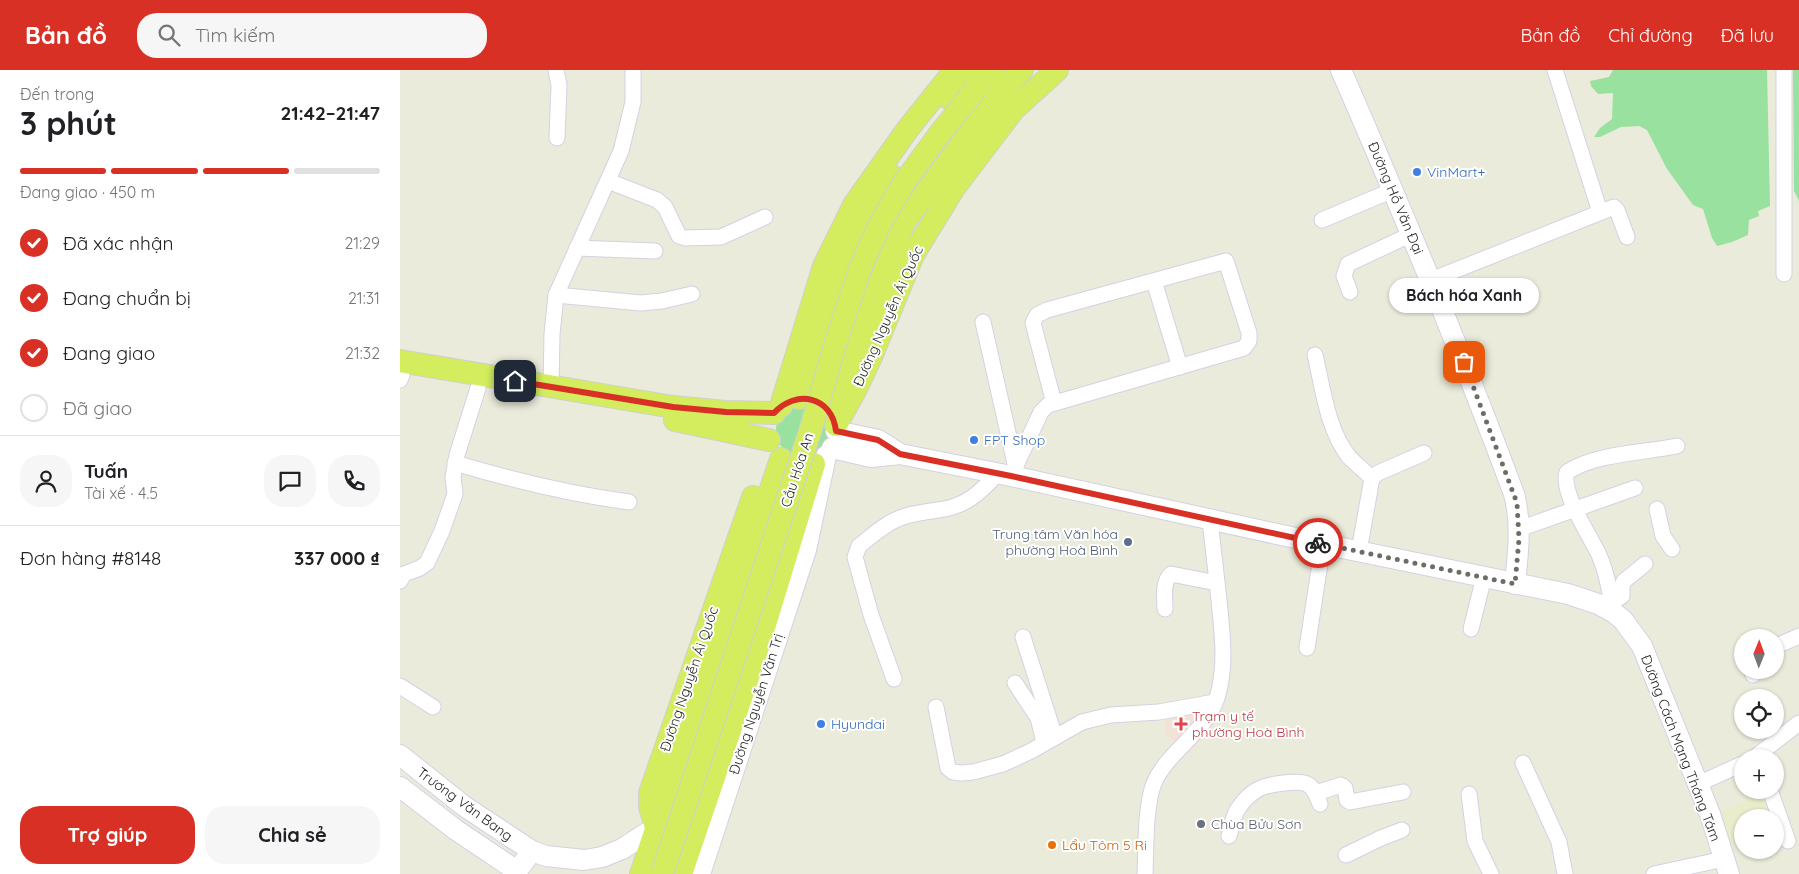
<!DOCTYPE html>
<html lang="vi">
<head>
<meta charset="utf-8">
<style>
	:root { --surface:#fff; --page:#f6f6f6; --text:#202124; --muted:#757577; --line:#e0e0e0; --accent:#d93025 }
	body { margin:0; font-family:Quicksand,sans-serif; background:var(--page); color:var(--text); height:100vh; display:flex; flex-direction:column; font-size:19px; white-space:nowrap }
	* { box-sizing:border-box; margin:0 }
	p { font-size:16px; color:var(--muted) }
	.icon { flex:none; width:28px; height:28px; fill:none; stroke:currentColor; stroke-width:2; stroke-linecap:round; stroke-linejoin:round }
	.map { position:relative; flex:1; overflow:hidden }
	.drawer { display:flex; flex-direction:column; background:var(--surface); width:400px }
	.drawer>* { flex:none }
	.needle { width:32px; rotate:1deg }
	.fabs { position:absolute; left:1334px; top:559px; display:grid; gap:10px }
	.fabs a { display:grid; place-items:center; width:50px; height:50px; border-radius:50%; background:var(--surface); box-shadow:0 1px 4px #0004; font-size:25px }
	.pin { position:absolute; display:grid; place-items:center; width:42px; height:42px; color:#fff; margin:-21px; border-radius:10px; box-shadow:0 2px 8px #0006 }
	.courier { position:absolute; display:grid; place-items:center; width:50px; height:50px; margin:-25px; border:4px solid #d93025; border-radius:50%; background:#fff; color:#222; box-shadow:0 1px 6px #0007 }
	.bubble { position:absolute; height:35px; border-radius:18px; background:var(--surface); box-shadow:0 1px 4px #0004; font-size:16px; font-weight:700; line-height:35px; text-align:center }
	.overview em { font-style:normal; font-weight:700 }
	.overview div { display:flex; flex-direction:column-reverse }
	.overview { display:flex; align-items:center; justify-content:space-between; height:85px; padding:0 20px }
	h1 { font-size:32px; font-weight:700; line-height:38px }
	.bar { display:grid; grid-template-columns:repeat(4,1fr); gap:8px 5px; align-content:center; height:60px; padding:0 20px }
	.bar i { height:6px; border-radius:4px; background:var(--line) }
	.bar .selected { background:var(--accent) }
	.bar p { grid-column:span 4 }
	.line { display:flex; align-items:center; gap:12px; padding:0 20px; border-top:1px solid var(--line) }
	.line div { flex:1 }
	.round { display:grid; place-items:center; flex:none; width:52px; height:52px; border-radius:20px; background:var(--page) }
	ol { padding:0 20px; list-style:none }
	li { display:flex; align-items:center; gap:15px; height:55px }
	li p { margin-inline-start:auto }
	li .icon { padding:5px; border-radius:50%; background:var(--accent); color:#fff; stroke-width:4 }
	li:last-child { color:var(--muted) }
	li i { width:28px; height:28px; border:2px solid var(--line); border-radius:50% }
	.cta { display:flex; gap:10px; margin-top:auto; padding:10px 20px }
	.cta a { flex:1; height:58px; border-radius:20px; background:var(--accent); color:#fff; font-size:20px; font-weight:700; line-height:58px; text-align:center }
	.cta a+a { background:var(--page); color:var(--text) }
	header { display:flex; align-items:center; gap:30px; box-sizing:border-box; height:70px; padding:0 25px; background:var(--accent); color:#fff }
	header strong { font-size:24px }
	nav { display:flex; gap:28px; margin-inline-start:auto; font-size:18px }
	.search { width:350px; height:45px; background:var(--page); display:flex; align-items:center; gap:12px; box-sizing:border-box; padding:0 18px; border-radius:20px; color:var(--muted); font-size:19px }
	main { display:flex; flex:1; min-height:0 }
	.map>svg:first-child { display:block }
	.education { fill:#eaedcb }
	.medical { fill:#f2e2d8 }
	.grass { fill:#99e19e }
	.lines { fill:none; stroke-linecap:round; stroke-linejoin:round }
	.street-casing { stroke:#d4d1e2; stroke-width:17 }
	.secondary-casing { stroke:#d4d1e2; stroke-width:22 }
	.primary-casing { stroke:#d0d0d0; stroke-width:24 }
	.street { stroke:#fff; stroke-width:15 }
	.secondary { stroke:#fff; stroke-width:20 }
	.primary { stroke:#d3ed5f; stroke-width:22 }
	.primary-bridge-casing { stroke:#d0d0d0; stroke-width:24; stroke-linecap:butt }
	.primary-bridge { stroke:#d3ed5f; stroke-width:22 }
	.done { stroke:#6d6d67; stroke-width:5; stroke-dasharray:0 9 }
	.route { stroke:#d93025; stroke-width:6 }
	.shop-dot { fill:#3f7fe0; stroke:#fff; stroke-width:2 }
	.service-dot { fill:#5c6f8a; stroke:#fff; stroke-width:2 }
	.health-dot { fill:#e0444e; stroke:#fff; stroke-width:2 }
	.worship-dot { fill:#6b7280; stroke:#fff; stroke-width:2 }
	.food-dot { fill:#e8710a; stroke:#fff; stroke-width:2 }
	.labels { text-anchor:middle; stroke-width:4; stroke-linejoin:round; paint-order:stroke }
	.shop-label { font-size:14px; fill:#366cbe; stroke:#fff; text-anchor:start }
	.street-label { font-size:14px; fill:#292929; stroke:#fff }
	.service-label { font-size:14px; fill:#4e5e75; stroke:#fff; text-anchor:end }
	.health-label { font-size:14px; fill:#be3a42; stroke:#fff; text-anchor:start }
	.worship-label { font-size:14px; fill:#5b616d; stroke:#fff; text-anchor:start }
	.food-label { font-size:14px; fill:#c56008; stroke:#fff; text-anchor:start }
</style>
</head>
<body>
<header>
<strong>Bản đồ</strong>
<div class="search"><svg class="icon" aria-label="search" viewBox="0 0 24 24"><circle cx="10" cy="10" r="6"/><path d="M15 15l6 6"/></svg>Tìm kiếm</div>
<nav><a>Bản đồ</a><a>Chỉ đường</a><a>Đã lưu</a></nav>
</header>
<main>
<section class="drawer">
<div class="overview"><div><h1>3 phút</h1><p>Đến trong</p></div><em>21:42–21:47</em></div>
<div class="bar"><i class="selected"></i><i class="selected"></i><i class="selected"></i><i></i><p>Đang giao · 450 m</p></div>
<ol>
<li><svg class="icon" aria-label="check" viewBox="0 0 24 24"><path d="M5 12l5 5 9-10"/></svg>Đã xác nhận<p>21:29</p></li>
<li><svg class="icon" aria-label="check" viewBox="0 0 24 24"><path d="M5 12l5 5 9-10"/></svg>Đang chuẩn bị<p>21:31</p></li>
<li><svg class="icon" aria-label="check" viewBox="0 0 24 24"><path d="M5 12l5 5 9-10"/></svg>Đang giao<p>21:32</p></li>
<li><i></i>Đã giao</li>
</ol>
<div class="line" style="height:90px"><a class="round"><svg class="icon" aria-label="person" viewBox="0 0 24 24"><circle cx="12" cy="8" r="4"/><path d="M4 21q1-7 8-7t8 7"/></svg></a><div><b>Tuấn</b><p>Tài xế · 4.5</p></div><a class="round"><svg class="icon" aria-label="chat" viewBox="0 0 24 24"><path d="M4 5h16v11H9l-5 4z"/></svg></a><a class="round"><svg class="icon" aria-label="phone" viewBox="0 0 24 24"><path d="M5 4h4l2 5-3 2q2 4 5 5l2-3 5 2v4C11 20 4 13 5 4z"/></svg></a></div>
<div class="line" style="height:65px"><div>Đơn hàng #8148</div><b>337 000 ₫</b></div>
<div class="cta"><a>Trợ giúp</a><a>Chia sẻ</a></div>
</section>
<div class="map">
<svg width="1399" height="804" viewBox="0 0 1399 804">
	<rect width="100%" height="100%" fill="#ebebdb"/>
	<polygon class="education" points="1366,721 1378,757 1375,758 1375,748 1342,748 1342,771 1327,776 1317,744"/>
	<polygon class="medical" points="809,637 778,675 766,664 764,645"/>
	<g class="grass">
		<polygon points="1213,0 1367,0 1370,136 1358,141 1359,146 1349,150 1348,165 1332,172 1317,176 1312,168 1303,139 1293,135 1267,99 1247,60 1239,56 1221,57 1200,67 1194,67 1200,58 1212,49 1213,23 1198,24 1191,16 1190,11 1209,7"/>
		<polygon points="1393,0 1399,0 1399,131 1394,121"/>
		<path d="M403,335L426,348C430,360 430,370 421,380C387,411 349,344 403,335Z"/>
	</g>
	<g class="lines">
		<defs>
			<g id="street">
				<polyline points="156,0 159,15 157,68"/>
				<polyline points="1155,0 1200,142"/>
				<polyline points="1384,0 1384,204"/>
				<polyline points="208,111 257,130 265,137 279,166 285,168 321,167 365,147"/>
				<polyline points="922,150 993,120"/>
				<polyline points="177,178 255,181"/>
				<polyline points="1031,210 1214,137 1217,140 1227,167"/>
				<polyline points="754,211 780,297"/>
				<polyline points="950,222 944,206 948,194 1012,164"/>
				<polyline points="156,225 241,233 262,231 292,224"/>
				<polyline points="583,252 616,398"/>
				<path d="M915,285C923,318 927,359 949,387C956,394 964,401 972,408L959,481"/>
				<polyline points="0,310 2,305"/>
				<polyline points="151,317 152,264 156,225 221,81 233,32 233,0"/>
				<path d="M55,393C112,410 169,424 229,432"/>
				<polyline points="611,406 641,342 648,335 844,278 849,271 849,263 826,191 647,240 637,245 633,253 654,333"/>
				<polyline points="972,408 978,403 1024,383"/>
				<polyline points="1257,439 1263,466 1272,479"/>
				<polyline points="1119,459 1235,418"/>
				<polyline points="0,511 4,504 20,498 27,493 42,461 55,424 53,407 57,385 78,318"/>
				<polyline points="1211,533 1222,526 1222,515 1224,511 1245,494"/>
				<path d="M765,539C765,528 762,512 771,504L817,513"/>
				<path d="M1213,542C1210,523 1207,503 1199,485C1191,467 1160,422 1167,402C1197,383 1243,383 1277,376"/>
				<polyline points="1071,559 1084,507"/>
				<polyline points="623,567 655,667"/>
				<polyline points="1381,574 1399,566"/>
				<polyline points="907,578 923,474"/>
				<polyline points="1352,600 1353,605"/>
				<path d="M494,609L471,545L455,487L459,476C472,466 484,454 500,448C513,443 525,442 538,440C565,437 580,423 598,403"/>
				<polyline points="615,613 638,648 644,672"/>
				<polyline points="0,616 33,637"/>
				<polyline points="536,637 548,698 553,702 562,703 573,702 603,694 631,681 682,652 694,649 711,645 759,642 815,632"/>
				<polyline points="1354,688 1399,653"/>
				<polyline points="1123,693 1159,772 1165,804"/>
				<polyline points="1298,714 1342,694"/>
				<polyline points="1370,720 1388,771"/>
				<polyline points="916,723 941,715 945,718 947,730 950,732 1003,722"/>
				<polyline points="1069,724 1075,771 1091,804"/>
				<path d="M829,766C832,756 833,744 840,736C844,730 850,724 857,720C867,714 897,710 907,714C915,718 917,727 920,734"/>
				<polyline points="946,785 981,768 1002,760"/>
				<path d="M745,804C746,779 745,736 754,713C768,681 806,662 817,628C827,596 822,562 819,530C816,503 813,477 810,450"/>
				<polyline points="1254,804 1324,789"/>
			</g>
			<g id="secondary">
				<path d="M941,0C1002,140 1061,281 1114,424C1122,453 1118,484 1115,514"/>
				<polyline points="436,361 478,370 500,384"/>
				<polyline points="432,378 471,387 500,384 611,406 923,474 1168,524 1198,534 1213,542 1223,550 1242,576 1310,744 1329,804"/>
				<polyline points="0,685 64,736 132,781 146,786 184,790 202,787 222,779 256,757"/>
				<polyline points="0,717 56,760 117,801 132,781"/>
				<polyline points="300,804 406,480 426,386"/>
			</g>
			<g id="primary">
				<polyline points="590,7 593,0"/>
				<polyline points="550,29 575,0"/>
				<polyline points="0,291 273,337 325,342 374,343"/>
				<path d="M399,328C426,253 449,175 492,106"/>
				<polyline points="381,336 424,196 454,135 507,60 555,0"/>
				<polyline points="428,339 505,151 598,24 622,0"/>
				<polyline points="275,350 369,370"/>
				<polyline points="436,355 455,321 471,287 513,185 554,118 614,39 657,0"/>
				<polyline points="256,757 250,737 250,723 353,427"/>
				<polyline points="241,804 381,389"/>
				<polyline points="281,804 355,587 414,394"/>
			</g>
		</defs>
		<use href="#street" class="street-casing"/>
		<use href="#secondary" class="secondary-casing"/>
		<use href="#primary" class="primary-casing"/>
		<use href="#street" class="street"/>
		<use href="#secondary" class="secondary"/>
		<use href="#primary" class="primary"/>
		<defs>
			<polyline id="primary-bridge" points="262,804 410,362 437,268 460,199 479,156 505,111 541,62 576,19"/>
		</defs>
		<use href="#primary-bridge" class="primary-bridge-casing"/>
		<use href="#primary-bridge" class="primary-bridge"/>
	</g>
	<g class="lines">
		<polyline class="done" points="918,473 1115,514 1119,469 1117,433 1064,292"/>
		<path class="route" d="M115,311L273,337L326,342L374,343C396,319 432,326 436,361L478,370L500,384L611,406L918,473"/>
	</g>
	<g class="shop-dot">
		<circle cx="1017" cy="102" r="5"/>
		<circle cx="574" cy="370" r="5"/>
		<circle cx="421" cy="654" r="5"/>
	</g>
	<circle class="service-dot" cx="728" cy="472" r="5"/>
	<path class="health-dot" d="M778.5 646.5h5v5h5v5h-5v5h-5v-5h-5v-5h5z"/>
	<circle class="worship-dot" cx="801" cy="754" r="5"/>
	<circle class="food-dot" cx="652" cy="775" r="5"/>
	<g class="labels">
		<g class="shop-label">
			<text x="1027" y="107">VinMart+</text>
			<text x="584" y="375">FPT Shop</text>
			<text x="431" y="659">Hyundai</text>
		</g>
		<g class="street-label">
			<text transform="translate(996 128) rotate(67)" y="5">Đường Hồ Văn Đại</text>
			<text transform="translate(488 246) rotate(-66)" y="5">Đường Nguyễn Ái Quốc</text>
			<text transform="translate(397 400) rotate(-72)" y="5">Cầu Hóa An</text>
			<text transform="translate(289 609) rotate(-71)" y="5">Đường Nguyễn Ái Quốc</text>
			<text transform="translate(356 634) rotate(-72)" y="5">Đường Nguyễn Văn Trị</text>
			<text transform="translate(1281 678) rotate(69)" y="5">Đường Cách Mạng Tháng Tám</text>
			<text transform="translate(65 734) rotate(36)" y="5">Trương Văn Bang</text>
		</g>
		<g class="service-label">
			<text x="718" y="469">Trung tâm Văn hóa<tspan x="718" dy="16">phường Hoà Bình</tspan></text>
		</g>
		<g class="health-label">
			<text x="792" y="651">Trạm y tế<tspan x="792" dy="16">phường Hoà Bình</tspan></text>
		</g>
		<g class="worship-label">
			<text x="811" y="759">Chùa Bửu Sơn</text>
		</g>
		<g class="food-label">
			<text x="662" y="780">Lẩu Tôm 5 Ri</text>
		</g>
	</g>
</svg>
<div class="fabs">
<a><svg class="needle" viewBox="-14 -14 28 28"><path d="M0-13l5 13h-10z" fill="#e53935"/><path d="M0 13l5-13h-10z" fill="#757577"/></svg></a>
<a><svg class="icon" aria-label="locate" viewBox="0 0 24 24"><circle cx="12" cy="12" r="6"/><path d="M12 2v4M12 18v4M2 12h4M18 12h4"/></svg></a>
<a>+</a>
<a>−</a>
</div>
<div class="pin" style="left:1064px;top:292px;background:#ea580c"><svg class="icon" aria-label="bag" viewBox="0 0 24 24"><path d="M5 8h14l-1 12H6zM9 8a3 3 0 0 1 6 0"/></svg></div>
<div class="pin" style="left:115px;top:311px;background:#1f2937"><svg class="icon" aria-label="home" viewBox="0 0 24 24"><path d="M3 11l9-7 9 7M6 9v11h12V9"/></svg></div>
<div class="courier" style="left:918px;top:473px"><svg class="icon" aria-label="bike" viewBox="0 0 24 24"><circle cx="6" cy="16" r="4"/><circle cx="18" cy="16" r="4"/><path d="M6 16l4-8h5l3 8M10 8l3 8H6M13 5h3"/></svg></div>
<div class="bubble" style="left:989px;top:208px;width:150px">Bách hóa Xanh</div>
</div>
</main>
</body>
</html>
